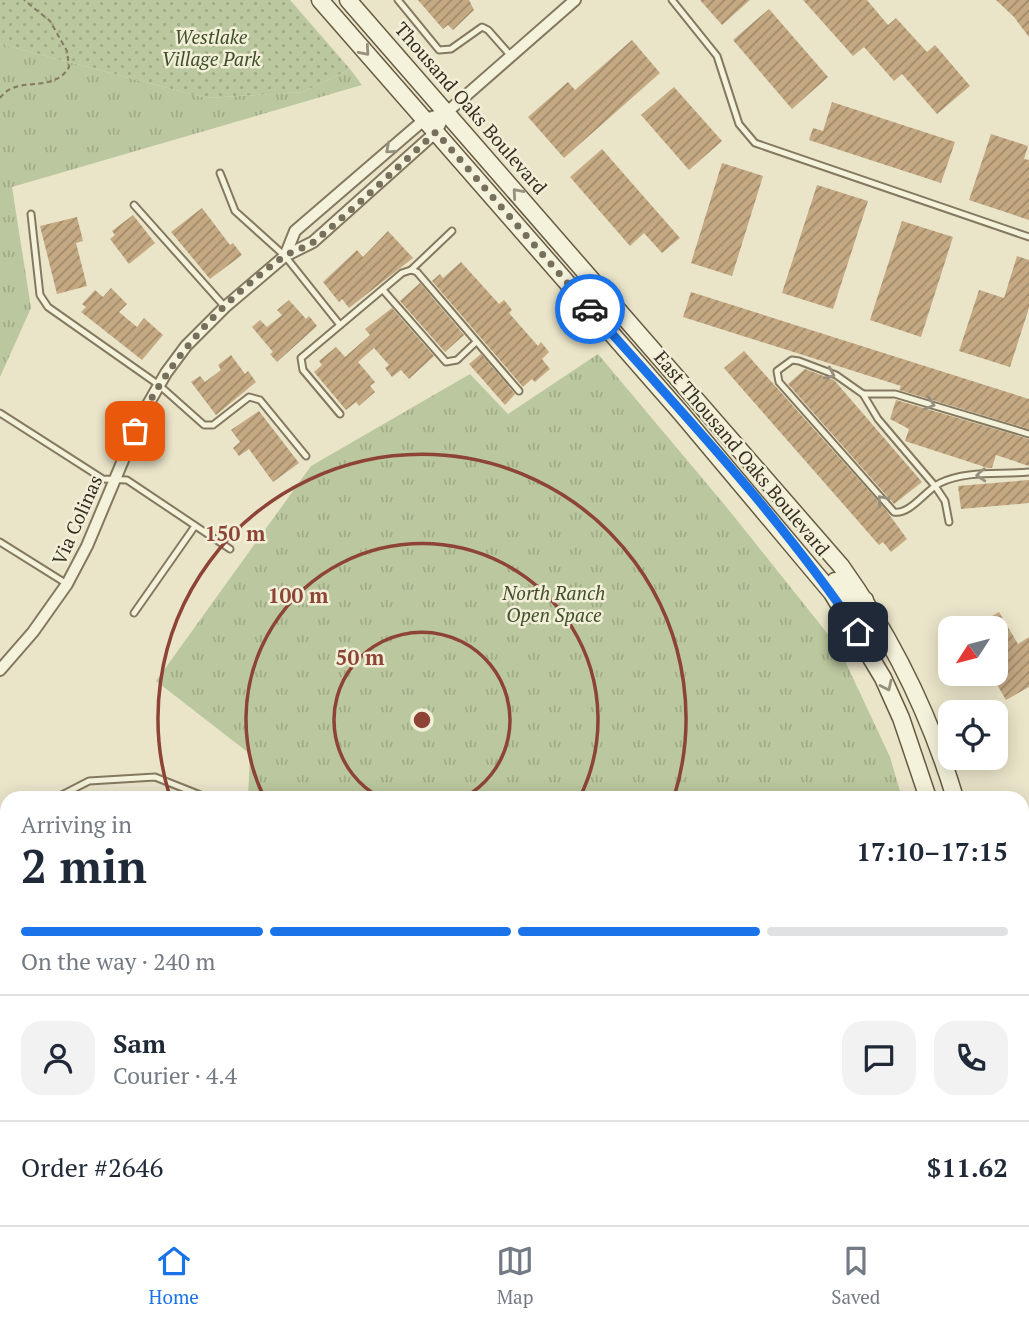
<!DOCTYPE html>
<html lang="en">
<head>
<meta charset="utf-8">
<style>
	:root { --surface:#fff; --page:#f2f2f3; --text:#1f2937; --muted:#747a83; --line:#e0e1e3; --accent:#1a73e8 }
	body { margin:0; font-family:"PT Serif",serif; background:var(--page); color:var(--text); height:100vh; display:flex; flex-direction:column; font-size:26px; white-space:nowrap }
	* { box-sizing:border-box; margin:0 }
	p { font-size:23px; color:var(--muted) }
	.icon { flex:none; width:38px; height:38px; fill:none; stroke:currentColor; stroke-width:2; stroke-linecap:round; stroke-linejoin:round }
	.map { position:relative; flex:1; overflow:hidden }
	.side { position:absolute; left:0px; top:791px; width:1029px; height:434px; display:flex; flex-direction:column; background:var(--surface); border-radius:21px 21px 0 0; box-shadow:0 4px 18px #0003 }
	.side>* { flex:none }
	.needle { width:46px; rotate:234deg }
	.fabs { position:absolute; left:938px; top:616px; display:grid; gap:14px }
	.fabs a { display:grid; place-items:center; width:70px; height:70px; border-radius:14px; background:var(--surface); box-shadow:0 4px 18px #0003; font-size:35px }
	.pin { position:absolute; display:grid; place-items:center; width:60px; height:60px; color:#fff; margin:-30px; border-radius:14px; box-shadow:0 4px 10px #0006 }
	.courier { position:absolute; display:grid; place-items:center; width:70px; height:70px; margin:-35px; border:5px solid #1a73e8; border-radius:50%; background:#fff; color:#222; box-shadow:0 2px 9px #0007 }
	.summary em { font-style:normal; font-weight:700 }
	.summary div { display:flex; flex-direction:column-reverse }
	.summary { display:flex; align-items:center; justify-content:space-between; height:119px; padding:0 21px }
	h1 { font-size:46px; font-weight:700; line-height:52px }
	.bar { display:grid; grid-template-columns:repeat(4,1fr); gap:10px 7px; align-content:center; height:84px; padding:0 21px }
	.bar i { height:9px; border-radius:5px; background:var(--line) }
	.bar .selected { background:var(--accent) }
	.bar p { grid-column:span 4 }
	.line { display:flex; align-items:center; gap:18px; padding:0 21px; border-top:2px solid var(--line) }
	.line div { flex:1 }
	.round { display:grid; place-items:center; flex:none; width:74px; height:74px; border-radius:21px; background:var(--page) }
	.tab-bar { display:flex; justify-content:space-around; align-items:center; height:98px; border-top:2px solid var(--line); background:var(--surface); font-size:19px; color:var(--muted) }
	.tab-bar a { display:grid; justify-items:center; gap:4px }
	.tab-bar .selected { color:var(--accent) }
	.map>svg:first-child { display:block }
	.grass { fill:url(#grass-tufts) }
	.forest { fill:url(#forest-crowns) }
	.park { fill:url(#park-dots) }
	.garden { fill:#bbc79e }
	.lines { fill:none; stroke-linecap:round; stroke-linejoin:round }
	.stream { stroke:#718c8a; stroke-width:3.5 }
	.building { fill:url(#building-hatch) }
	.service-casing { stroke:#847960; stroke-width:9 }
	.minor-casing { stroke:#847960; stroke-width:14 }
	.tertiary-casing { stroke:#847960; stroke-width:18 }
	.secondary-casing { stroke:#665a43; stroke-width:19 }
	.path { stroke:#847960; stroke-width:2; stroke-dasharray:5 3.5; stroke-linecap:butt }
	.service { stroke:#f5f2db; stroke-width:5 }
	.minor { stroke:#f5f2db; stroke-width:10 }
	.tertiary { stroke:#f5f2db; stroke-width:14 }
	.secondary { stroke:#f5f2db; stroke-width:16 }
	.oneway { stroke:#96907e }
	.done { stroke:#756f5c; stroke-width:7; stroke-dasharray:0 12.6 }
	.route { stroke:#1a73e8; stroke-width:9 }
	.ring { fill:none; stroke:#8d4436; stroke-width:3.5 }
	.labels { text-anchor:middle; stroke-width:5; stroke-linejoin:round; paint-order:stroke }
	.park-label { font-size:19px; font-style:italic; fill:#41502a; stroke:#f2efd8 }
	.street-label { font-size:19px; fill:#362f21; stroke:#f2efd8 }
	.centre { fill:#8d4436; stroke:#f2efd8; stroke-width:3.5 }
	.ring-label { font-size:21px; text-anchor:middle; font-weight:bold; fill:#8d4436; stroke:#f2efd8; stroke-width:5; stroke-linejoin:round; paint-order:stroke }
</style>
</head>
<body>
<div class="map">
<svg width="1029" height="1225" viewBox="0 0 1029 1225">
	<defs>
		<pattern id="grass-tufts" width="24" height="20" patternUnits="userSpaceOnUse" patternTransform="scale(1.75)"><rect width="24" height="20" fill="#bbc79e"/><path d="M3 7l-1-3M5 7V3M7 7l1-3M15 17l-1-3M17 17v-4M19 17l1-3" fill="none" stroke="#a1ab88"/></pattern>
		<pattern id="forest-crowns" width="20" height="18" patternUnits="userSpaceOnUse" patternTransform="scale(1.75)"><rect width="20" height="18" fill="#bbc79e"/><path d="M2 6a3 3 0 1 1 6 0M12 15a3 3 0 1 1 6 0" fill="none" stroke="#a1ab88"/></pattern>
		<pattern id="park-dots" width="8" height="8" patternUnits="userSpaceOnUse" patternTransform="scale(1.75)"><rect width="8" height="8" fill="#bbc79e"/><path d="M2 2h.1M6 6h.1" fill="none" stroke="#a1ab88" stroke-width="1.8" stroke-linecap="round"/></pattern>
		<pattern id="building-hatch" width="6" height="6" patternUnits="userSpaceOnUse" patternTransform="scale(1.75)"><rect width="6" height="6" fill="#c4a983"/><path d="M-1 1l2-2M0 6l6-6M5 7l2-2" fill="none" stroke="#a08a6b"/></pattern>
	</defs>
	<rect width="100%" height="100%" fill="#eae5c9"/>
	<g class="grass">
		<polygon points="0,44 206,98 303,92 350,69 362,85 12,187 31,308 0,377"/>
		<polygon points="598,354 728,509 839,648 890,757 902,798 248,798 250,754 156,681 311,466 470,374 508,414"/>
		<polygon points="7,1185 7,1218 671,1218 673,1225 0,1225 0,1189"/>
	</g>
	<polygon class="forest" points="90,1218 299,1218 288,1225 79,1225"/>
	<polygon class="park" points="0,0 290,0 350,69 303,92 206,98 0,44"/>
	<polygon class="garden" points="891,1218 980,1218 982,1225 893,1225"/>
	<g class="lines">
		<polyline class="stream" points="187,1225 199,1218"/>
	</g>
	<g class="building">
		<polygon points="418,0 469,0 474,10 453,30 448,25 443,29"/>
		<polygon points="700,0 750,0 722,25"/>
		<polygon points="803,0 867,0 888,25 896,18 927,52 935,45 970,86 937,114 902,74 894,81 864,47 853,56"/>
		<polygon points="996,0 1029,0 1029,37 1014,17"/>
		<polygon points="769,9 828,77 792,109 733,40"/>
		<polygon points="632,40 660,73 564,158 528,117 568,82 575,90"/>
		<polygon points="674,87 722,141 689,170 641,115"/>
		<polygon points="832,102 955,142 941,183 809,140 813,128 823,131"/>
		<polygon points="991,134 1028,146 1024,159 1029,160 1029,220 969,200"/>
		<polygon points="602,149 680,238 662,253 644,233 630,246 570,177"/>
		<polygon points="722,163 763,176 732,276 691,263"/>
		<polygon points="817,185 868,201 833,309 782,293"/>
		<polygon points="202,208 230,245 233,243 242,255 210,279 171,232"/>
		<polygon points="133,215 155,243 129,264 110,239 115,235 112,231"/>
		<polygon points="77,217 83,241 76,243 87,286 57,294 40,226"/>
		<polygon points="902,221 953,237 921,337 870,320"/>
		<polygon points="388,231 413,258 349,308 342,299 339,302 323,282 357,250 363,257"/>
		<polygon points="1017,256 1029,260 1029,308 1010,367 959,351 979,290 1004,298"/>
		<polygon points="461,262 499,304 504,300 512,310 509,313 538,346 541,342 549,352 542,359 550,369 535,382 532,379 523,387 432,281 440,274 443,278"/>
		<polygon points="420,283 464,335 445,352 400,301"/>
		<polygon points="111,288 127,304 119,312 137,327 144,318 163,335 142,360 81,312 86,307 82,304 95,290 103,297"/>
		<polygon points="691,292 1029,399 1029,429 899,390 901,386 683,317"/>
		<polygon points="289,300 306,319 309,316 317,326 277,362 270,354 273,352 252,327 260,320 267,327 282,315 277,310"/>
		<polygon points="392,308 434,356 409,379 401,370 392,377 385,368 389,365 374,348 358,362 375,382 370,386 375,392 359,406 356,402 346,410 314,372 322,365 319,361 336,347 345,357 370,335 365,329"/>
		<polygon points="744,351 886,510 907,539 891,552 883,542 879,545 724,368"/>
		<polygon points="481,354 515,394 505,405 469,364"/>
		<polygon points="231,355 245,374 248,371 256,382 216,415 191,382 200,376 205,382 221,370 218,365"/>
		<polygon points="805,369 834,380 922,482 894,504 788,384"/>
		<polygon points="896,400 1029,439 1029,466 996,455 992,468 988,468 905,441 909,429 890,419"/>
		<polygon points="259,411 299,463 273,482 249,449 239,456 233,448 240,442 231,430"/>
		<polygon points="1029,480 1029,503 961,509 958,486"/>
		<polygon points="999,612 1018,644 1029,637 1029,687 1006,700 991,674 996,674 996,628 972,628"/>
	</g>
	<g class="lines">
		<defs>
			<g id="service">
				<polyline points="398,0 439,50 451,49 482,27 488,30 511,56"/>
				<polyline points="672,0 717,56 739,124 755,143 1029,237"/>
				<polyline points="220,173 235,211 285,256 340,325"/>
				<polyline points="134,205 225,307"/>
				<polyline points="31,214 40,295 48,307 159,385 204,425 213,425 249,397 260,400 306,456"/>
				<polyline points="411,270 452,231"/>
				<polyline points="383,290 446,362 457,360 476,342"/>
				<polyline points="863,394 895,394 1029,434"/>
				<polyline points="0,413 103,479 127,480 230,549"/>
				<polyline points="340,414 303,370 301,358 402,273 411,270 417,272 519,391"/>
				<path d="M949,522L945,501L935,486L878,419L863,394L836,375L799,361L792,360L777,371L779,382L894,512C910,515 926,490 940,483C966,470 1001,475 1029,472"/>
				<polyline points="0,542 67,584"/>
				<polyline points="134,613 195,526"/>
				<polyline points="56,798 89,781 155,777 208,798"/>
				<polyline points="0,831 7,827"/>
				<polyline points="0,978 7,970"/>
				<polyline points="0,1046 7,1053"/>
			</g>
			<g id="minor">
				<polyline points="285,256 295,231 425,119 446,113"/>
				<polyline points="0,670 33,632 67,584 87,546 142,415 166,373 186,346 225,307 285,256 313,242 436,132 446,113 575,0"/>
				<polyline points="0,1079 7,1072"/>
				<polyline points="0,1153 7,1150"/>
			</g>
			<polyline id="tertiary" points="1022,1017 1029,1016"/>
			<g id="secondary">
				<polyline points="320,0 681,413 832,593 883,678 901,718 928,798"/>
				<path d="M348,0L841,566C891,636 930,715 955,798"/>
				<polyline points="835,581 854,604 865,600"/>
				<polyline points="1022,1030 1029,1054"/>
				<polyline points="1022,1118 1029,1142"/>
			</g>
		</defs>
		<use href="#service" class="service-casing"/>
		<use href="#minor" class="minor-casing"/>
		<use href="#tertiary" class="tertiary-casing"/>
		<use href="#secondary" class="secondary-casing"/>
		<g class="path">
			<path d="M0,98C17,74 53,95 69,67L67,51L50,21L24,0"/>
			<polyline points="312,1225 324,1218"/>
		</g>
		<use href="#service" class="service"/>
		<use href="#minor" class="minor"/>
		<use href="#tertiary" class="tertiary"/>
		<use href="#secondary" class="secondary"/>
	</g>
	<defs><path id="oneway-chevron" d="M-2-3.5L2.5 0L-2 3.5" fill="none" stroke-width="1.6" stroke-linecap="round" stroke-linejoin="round" transform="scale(1.75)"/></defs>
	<g class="oneway">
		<use href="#oneway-chevron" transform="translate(365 51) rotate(49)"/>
		<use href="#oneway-chevron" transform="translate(390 149) rotate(139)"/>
		<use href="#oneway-chevron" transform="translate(517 193) rotate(-131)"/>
		<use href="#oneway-chevron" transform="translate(830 374) rotate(24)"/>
		<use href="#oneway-chevron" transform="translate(930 404) rotate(17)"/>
		<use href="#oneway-chevron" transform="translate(981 475) rotate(177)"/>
		<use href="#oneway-chevron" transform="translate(882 500) rotate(-131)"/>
		<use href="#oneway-chevron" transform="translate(887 686) rotate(65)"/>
	</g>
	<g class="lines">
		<path class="done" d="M135,431C166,361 221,302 283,257C293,250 307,248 316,240C357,206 397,168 436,132L590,309"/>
		<path class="route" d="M590,309C682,413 780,516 858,632"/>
	</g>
	<g class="ring">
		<path d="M381 798A88 88 0 1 1 463 798"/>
		<path d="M264 797A176 176 0 1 1 580 797"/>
		<path d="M170 797A264 264 0 1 1 674 797"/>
	</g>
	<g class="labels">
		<g class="park-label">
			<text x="211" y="44">Westlake<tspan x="211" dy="22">Village Park</tspan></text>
			<text x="554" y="600">North Ranch<tspan x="554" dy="22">Open Space</tspan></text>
		</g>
		<g class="street-label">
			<text transform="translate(471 108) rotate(49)" y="7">Thousand Oaks Boulevard</text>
			<text transform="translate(742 453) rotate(50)" y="7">East Thousand Oaks Boulevard</text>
			<text transform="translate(77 520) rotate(-66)" y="7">Via Colinas</text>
		</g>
	</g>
	<circle cx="422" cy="720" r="10" class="centre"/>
	<g class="ring-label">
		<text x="235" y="541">150 m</text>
		<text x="298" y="603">100 m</text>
		<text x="360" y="665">50 m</text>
	</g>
</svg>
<div class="fabs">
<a><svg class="needle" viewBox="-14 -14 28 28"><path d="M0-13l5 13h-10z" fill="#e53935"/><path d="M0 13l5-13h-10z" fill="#747a83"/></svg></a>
<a><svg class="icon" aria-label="locate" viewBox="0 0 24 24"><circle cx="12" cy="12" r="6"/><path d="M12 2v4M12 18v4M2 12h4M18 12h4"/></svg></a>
</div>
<div class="pin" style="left:135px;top:431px;background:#ea580c"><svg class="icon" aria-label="bag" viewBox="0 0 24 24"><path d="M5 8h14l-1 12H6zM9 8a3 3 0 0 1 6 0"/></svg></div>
<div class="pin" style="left:858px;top:632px;background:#1f2937"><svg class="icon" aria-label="home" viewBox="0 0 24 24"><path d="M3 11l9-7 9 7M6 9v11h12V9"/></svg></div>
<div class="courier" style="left:590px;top:309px"><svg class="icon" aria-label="car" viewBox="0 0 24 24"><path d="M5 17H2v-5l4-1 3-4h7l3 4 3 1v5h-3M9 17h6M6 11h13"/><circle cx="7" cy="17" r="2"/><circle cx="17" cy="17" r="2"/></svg></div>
<section class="side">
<div class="summary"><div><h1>2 min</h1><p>Arriving in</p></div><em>17:10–17:15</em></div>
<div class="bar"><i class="selected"></i><i class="selected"></i><i class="selected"></i><i></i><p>On the way · 240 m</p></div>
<div class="line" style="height:126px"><a class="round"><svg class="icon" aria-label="person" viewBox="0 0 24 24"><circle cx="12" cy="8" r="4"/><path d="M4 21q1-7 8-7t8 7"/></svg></a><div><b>Sam</b><p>Courier · 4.4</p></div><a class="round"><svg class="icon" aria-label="chat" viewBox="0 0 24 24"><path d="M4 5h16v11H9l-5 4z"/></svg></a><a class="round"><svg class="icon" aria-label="phone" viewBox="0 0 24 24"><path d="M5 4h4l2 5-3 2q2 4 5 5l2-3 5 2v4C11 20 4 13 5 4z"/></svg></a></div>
<div class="line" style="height:91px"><div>Order #2646</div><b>$11.62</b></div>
</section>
</div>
<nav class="tab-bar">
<a class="selected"><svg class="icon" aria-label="home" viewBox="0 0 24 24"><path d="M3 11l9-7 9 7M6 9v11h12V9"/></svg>Home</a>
<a><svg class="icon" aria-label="map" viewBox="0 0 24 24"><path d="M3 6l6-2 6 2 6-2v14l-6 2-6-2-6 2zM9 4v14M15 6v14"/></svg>Map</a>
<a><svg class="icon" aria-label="saved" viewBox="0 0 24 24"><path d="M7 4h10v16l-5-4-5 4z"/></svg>Saved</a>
</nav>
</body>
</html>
